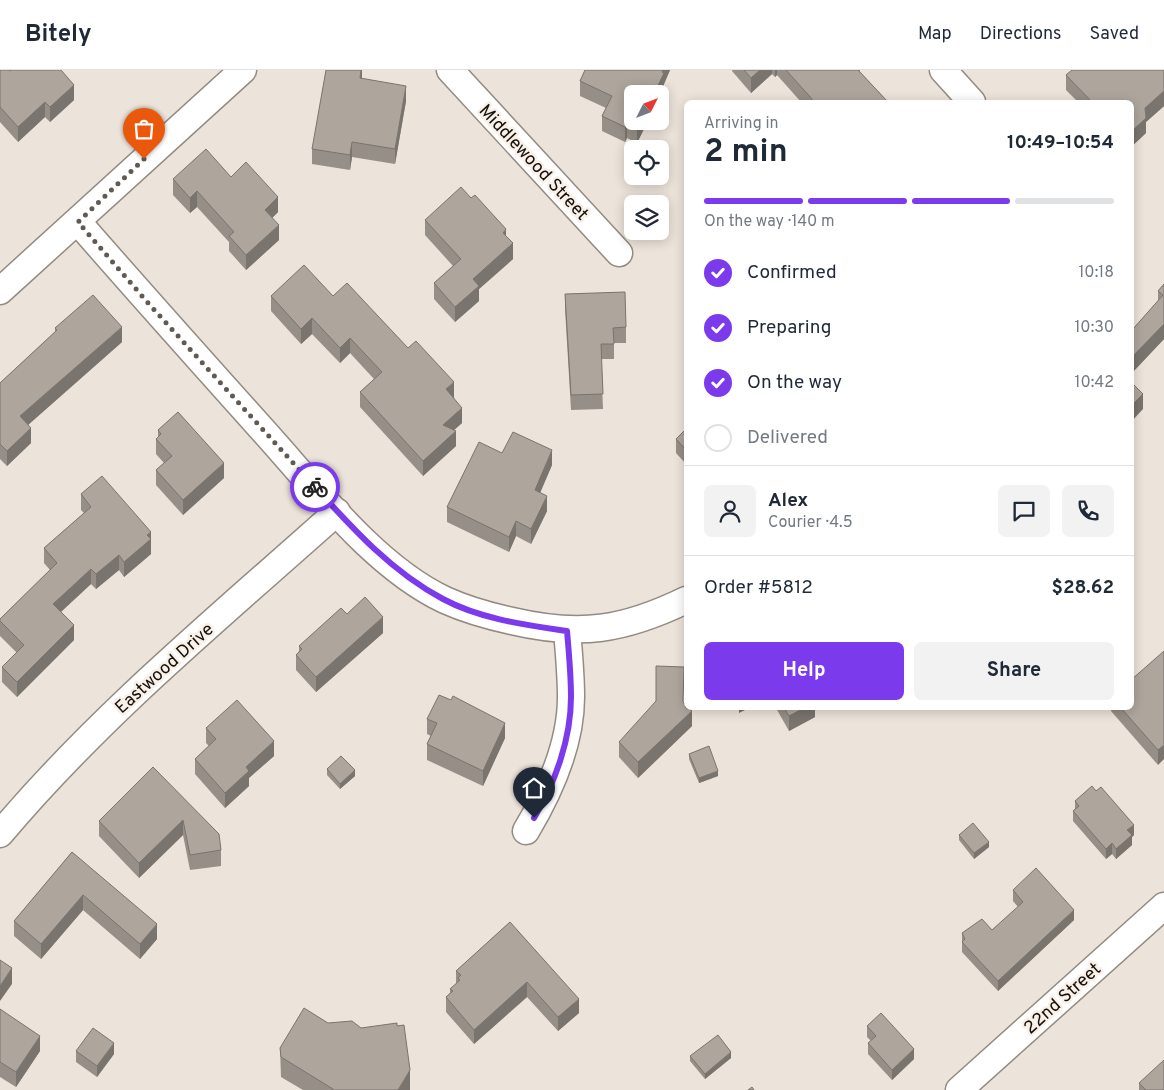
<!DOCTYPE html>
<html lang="en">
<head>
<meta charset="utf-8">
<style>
	:root { --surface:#fff; --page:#f2f2f3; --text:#1f2937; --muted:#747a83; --line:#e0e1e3; --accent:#7c3aed }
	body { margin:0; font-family:Overpass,sans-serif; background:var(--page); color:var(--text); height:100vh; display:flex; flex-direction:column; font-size:19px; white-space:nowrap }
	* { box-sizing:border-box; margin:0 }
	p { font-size:16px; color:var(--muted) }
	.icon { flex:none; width:28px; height:28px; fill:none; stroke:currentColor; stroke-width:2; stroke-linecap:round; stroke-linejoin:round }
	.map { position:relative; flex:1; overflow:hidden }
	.panel { position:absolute; left:684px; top:30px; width:450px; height:610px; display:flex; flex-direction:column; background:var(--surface); border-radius:8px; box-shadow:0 2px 12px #0003 }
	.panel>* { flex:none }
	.needle { width:32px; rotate:48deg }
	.tools { position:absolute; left:624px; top:15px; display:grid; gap:10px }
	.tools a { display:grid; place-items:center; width:45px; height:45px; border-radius:8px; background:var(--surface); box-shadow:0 2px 12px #0003; font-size:25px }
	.pin { position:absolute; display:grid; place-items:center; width:42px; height:42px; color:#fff; margin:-51px -21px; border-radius:50% 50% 50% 0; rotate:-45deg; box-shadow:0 0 5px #0007 }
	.pin .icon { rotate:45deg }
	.courier { position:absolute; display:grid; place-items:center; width:50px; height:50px; margin:-25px; border:4px solid #7c3aed; border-radius:50%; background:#fff; color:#222; box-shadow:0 1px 6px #0007 }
	.head em { font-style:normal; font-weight:700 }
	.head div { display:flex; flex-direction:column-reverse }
	.head { display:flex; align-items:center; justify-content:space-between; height:85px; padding:0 20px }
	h1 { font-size:32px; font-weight:700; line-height:38px }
	.bar { display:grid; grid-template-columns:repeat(4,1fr); gap:8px 5px; align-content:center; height:60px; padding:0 20px }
	.bar i { height:6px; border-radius:4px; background:var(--line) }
	.bar .current { background:var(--accent) }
	.bar p { grid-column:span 4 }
	.line { display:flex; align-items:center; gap:12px; padding:0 20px; border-top:1px solid var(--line) }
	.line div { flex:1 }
	.round { display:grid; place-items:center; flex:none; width:52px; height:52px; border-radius:8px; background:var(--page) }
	ol { padding:0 20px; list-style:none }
	li { display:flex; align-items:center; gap:15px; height:55px }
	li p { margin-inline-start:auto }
	li .icon { padding:5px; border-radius:50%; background:var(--accent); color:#fff; stroke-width:4 }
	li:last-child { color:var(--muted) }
	li i { width:28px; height:28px; border:2px solid var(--line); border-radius:50% }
	.button { display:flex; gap:10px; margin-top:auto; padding:10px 20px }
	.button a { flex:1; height:58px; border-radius:8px; background:var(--accent); color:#fff; font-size:20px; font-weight:700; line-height:58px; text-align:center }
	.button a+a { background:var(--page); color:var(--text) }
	header { display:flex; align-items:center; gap:30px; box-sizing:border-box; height:70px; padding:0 25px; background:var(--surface); border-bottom:1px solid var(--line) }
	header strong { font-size:24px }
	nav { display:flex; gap:28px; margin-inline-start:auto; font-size:18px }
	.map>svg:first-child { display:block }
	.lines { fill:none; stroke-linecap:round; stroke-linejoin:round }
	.minor-casing { stroke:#938b82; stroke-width:29 }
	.minor { stroke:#fff; stroke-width:26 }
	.wall { fill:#968f87 }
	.shaded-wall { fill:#7a746e }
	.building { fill:#aea69d; stroke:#7a746e }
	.done { stroke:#605a55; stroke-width:5; stroke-dasharray:0 9 }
	.route { stroke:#7c3aed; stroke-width:6 }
	.labels { text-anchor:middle; stroke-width:5; stroke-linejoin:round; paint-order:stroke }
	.street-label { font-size:18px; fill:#14110e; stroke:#f9f0e7 }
</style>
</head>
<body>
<header>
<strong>Bitely</strong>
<nav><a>Map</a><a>Directions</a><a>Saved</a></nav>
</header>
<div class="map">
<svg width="1164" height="1020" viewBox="0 0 1164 1020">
	<rect width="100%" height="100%" fill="#ece3da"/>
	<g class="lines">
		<defs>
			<g id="minor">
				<polyline points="450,0 619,183"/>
				<polyline points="943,0 972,32"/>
				<path d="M78,152C138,221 199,289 260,357C312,414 374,497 445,530C467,540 489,546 512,551C580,567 624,560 686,530"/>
				<polyline points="0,221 243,0"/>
				<path d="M526,761C550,721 571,675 571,627C571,605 569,583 567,561"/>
				<path d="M0,764C100,645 222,545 337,442"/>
				<polyline points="959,1020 1164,836"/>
			</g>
		</defs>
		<use href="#minor" class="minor-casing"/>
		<use href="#minor" class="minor"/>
	</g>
	<g class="wall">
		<polygon points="0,0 10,1 74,30 50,52 45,47 18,72 0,52"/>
		<polygon points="362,0 362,8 406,31 395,94 352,87 350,100 312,94 312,79"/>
		<polygon points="585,0 670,0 664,14 664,18 637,73 627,68 625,72 602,61 602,46 606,38 580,26 580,11"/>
		<polygon points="732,0 860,0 860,2 888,32 801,32 777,5 775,7 772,4 751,23 732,1"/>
		<polygon points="1072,0 1164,0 1164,36 1146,52 1146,63 1131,77 1131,32 1078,32 1066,20 1066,5"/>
		<polygon points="231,107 278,142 272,148 279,170 246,200 229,181 229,172 197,137 190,143 173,125 173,109"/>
		<polygon points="425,150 506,167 513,189 479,219 479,231 455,252 434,229 434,213 453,196 425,165"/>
		<polygon points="1164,214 1164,269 1131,304 1131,257 1133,259 1158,231 1158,221"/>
		<polygon points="565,224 626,257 626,273 614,273 614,289 601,289 603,339 571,340 565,239"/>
		<polygon points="271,226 333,226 454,327 462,353 454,360 456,376 423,406 360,337 360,322 374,309 350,283 340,293 312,264 301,274 271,241"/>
		<polygon points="55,258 122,272 28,355 31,373 7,396 0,389 0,313 55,262"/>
		<polygon points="686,340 686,357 684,355 684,341"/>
		<polygon points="686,359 686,394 676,383 676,369"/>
		<polygon points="158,360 224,408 183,445 156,415 156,400 164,393 156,384 156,369 158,367"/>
		<polygon points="502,383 552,395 540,422 547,441 531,474 516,466 509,482 447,452 447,437"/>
		<polygon points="81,424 151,462 151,484 124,507 119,500 96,519 91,514 61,542 74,570 17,627 2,612 2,597 17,583 0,566 0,549 50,500 44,493 44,478 84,443 81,440"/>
		<polygon points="347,544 383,563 316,622 296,600 296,585 299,581 299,576"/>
		<polygon points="1164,581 1158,695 1111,641 1111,638 1131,638"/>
		<polygon points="683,632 692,656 638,708 619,687 619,672"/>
		<polygon points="776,638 815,638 815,647 789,661"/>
		<polygon points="427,649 505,668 483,716 427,690 427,674 431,666 427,664"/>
		<polygon points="206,658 274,686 249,708 249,716 225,738 195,704 195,689 209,676 206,673"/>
		<polygon points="689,684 718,706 699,713 689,689"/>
		<polygon points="153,697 221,780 221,796 190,800 183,765 139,808 99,766 99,751"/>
		<polygon points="327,699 355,706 340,719 327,705"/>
		<polygon points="1075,731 1134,765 1132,767 1132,775 1116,789 1112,784 1106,789 1073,751 1073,741 1075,739"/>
		<polygon points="959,765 989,777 974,789 959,770"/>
		<polygon points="72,782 157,869 140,889 83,840 41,889 14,866 14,851"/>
		<polygon points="1013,820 1074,850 998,921 962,882 962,863 992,860 1018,837 1013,831"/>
		<polygon points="510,852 579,943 558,961 527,927 474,974 446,942 446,927 450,923 450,919 456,914 456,901"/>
		<polygon points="0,939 40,981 16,1017 0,1007"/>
		<polygon points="867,956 914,989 892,1010 868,984 868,973 871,971 867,967"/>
		<polygon points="280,978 410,1020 303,1020 281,1007"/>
		<polygon points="76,981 114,984 97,1007 76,992"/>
		<polygon points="690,986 731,988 705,1009 690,991"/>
		<polygon points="1139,1013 1164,1020 1139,1020"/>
	</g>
	<g class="shaded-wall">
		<polygon points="361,0 362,0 362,9 360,8"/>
		<polygon points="663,0 670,0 664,14 664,18 660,26 660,24 654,24"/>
		<polygon points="760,0 772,0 772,4 751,23 751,8"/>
		<polygon points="775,0 777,0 777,5 775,7"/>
		<polygon points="74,15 74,30 50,52 50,37"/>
		<polygon points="406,16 406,31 395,94 395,79"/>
		<polygon points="1164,21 1164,36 1146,52 1146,63 1131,77 1131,62 1145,38"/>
		<polygon points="45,32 45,47 18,72 18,57"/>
		<polygon points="641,51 648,51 637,73 637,58"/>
		<polygon points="627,53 627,68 625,72 625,57"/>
		<polygon points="352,72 352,87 350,100 350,85"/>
		<polygon points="197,121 197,137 190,143 190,128"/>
		<polygon points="278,127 278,142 265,155 265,140"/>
		<polygon points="279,155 279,170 246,200 246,185"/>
		<polygon points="506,159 506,175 503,163"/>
		<polygon points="513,173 513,189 479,219 479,231 455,252 455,237 473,209"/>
		<polygon points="312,248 312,264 301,274 301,259"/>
		<polygon points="1164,254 1164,269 1131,304 1131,288"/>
		<polygon points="122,257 122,272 20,362 20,346"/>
		<polygon points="350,268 350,283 340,293 340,278"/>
		<polygon points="454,312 454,327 446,335 446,319"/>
		<polygon points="1143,324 1143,339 1131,352 1131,336"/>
		<polygon points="462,338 462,353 443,370 443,355"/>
		<polygon points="31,358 31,373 7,396 7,381"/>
		<polygon points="456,361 456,376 423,406 423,391"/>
		<polygon points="552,380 552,395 535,435 535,420"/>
		<polygon points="224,393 224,408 183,445 183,430"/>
		<polygon points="547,426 547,441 531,474 531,459"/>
		<polygon points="516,451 516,466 509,482 509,467"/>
		<polygon points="151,462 151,484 124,507 124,492"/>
		<polygon points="119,485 119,500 96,519 96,504"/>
		<polygon points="91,499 91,514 53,549 53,534"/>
		<polygon points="383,547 383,563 316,622 316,607"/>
		<polygon points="74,555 74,570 17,627 17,612"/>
		<polygon points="739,638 749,638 739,643"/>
		<polygon points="804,638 815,638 815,647 789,661 789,646"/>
		<polygon points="692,641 692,656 638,708 638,692"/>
		<polygon points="505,653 505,668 483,716 483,701"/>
		<polygon points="274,671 274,686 249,708 249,716 225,738 225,723 246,697"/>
		<polygon points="1164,675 1164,689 1158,695 1158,680"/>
		<polygon points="355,700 355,706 340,719 340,714"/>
		<polygon points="718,701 718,706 699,713 699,708"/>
		<polygon points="183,750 183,765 139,808 139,793"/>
		<polygon points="1134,755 1134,765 1132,767 1132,775 1116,789 1116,779 1127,760"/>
		<polygon points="989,772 989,777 974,789 974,783"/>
		<polygon points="1112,773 1112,784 1106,789 1106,779"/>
		<polygon points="83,825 83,840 41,889 41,874"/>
		<polygon points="1074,840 1074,850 998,921 998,911"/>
		<polygon points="157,854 157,869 140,889 140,874"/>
		<polygon points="12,898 12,914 0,931 0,916"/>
		<polygon points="527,912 527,927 474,974 474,960"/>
		<polygon points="579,929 579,943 558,961 558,947"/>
		<polygon points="40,966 40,981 16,1017 16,1002"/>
		<polygon points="114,973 114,984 97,1007 97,996"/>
		<polygon points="914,979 914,989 892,1010 892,1000"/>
		<polygon points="731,982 731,988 705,1009 705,1004"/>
		<polygon points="410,1000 410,1020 398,1020"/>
	</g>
	<g class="building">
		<polygon points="0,0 8,0 10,1 11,0 61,0 74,15 50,37 45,32 18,57 0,37"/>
		<polygon points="326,0 361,0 360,8 406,16 395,79 352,72 350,85 312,79"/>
		<polygon points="585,0 663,0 662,2 664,3 654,24 632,24 632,51 641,51 637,58 627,53 625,57 602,46 612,26 580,11"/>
		<polygon points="744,0 760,0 751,8"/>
		<polygon points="786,0 858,0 888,32 811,32 812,29"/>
		<polygon points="1072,0 1164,0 1164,21 1145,38 1146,48 1131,62 1131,32 1092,32 1066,5"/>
		<polygon points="206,79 231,107 246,92 278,127 265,140 279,155 246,185 229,166 234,162 197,121 190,128 173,109"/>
		<polygon points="461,117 471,128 475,125 506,159 503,163 513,173 473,209 479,216 455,237 434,213 461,189 425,150"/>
		<polygon points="304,195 333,226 347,213 408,278 416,271 454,312 446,319 462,338 443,355 456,361 423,391 360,322 382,302 350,268 340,278 312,248 301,259 271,226"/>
		<polygon points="1164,214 1164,254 1131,288 1131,257 1133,259 1163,225 1158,221"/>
		<polygon points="625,222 626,257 613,258 614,274 601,274 603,324 571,325 565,224"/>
		<polygon points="93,225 122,257 20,346 31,358 7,381 0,374 0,313 57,260 55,258"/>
		<polygon points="1131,312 1143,324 1131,336"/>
		<polygon points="178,342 224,393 183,430 156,400 172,386 156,369 161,364 158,360"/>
		<polygon points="686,359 686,380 676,369"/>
		<polygon points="513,362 552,380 535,420 547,426 531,459 516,451 509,467 447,437 479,372 502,383"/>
		<polygon points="102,406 151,462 147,465 151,469 124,492 119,485 96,504 91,499 53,534 74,555 17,612 2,597 24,575 0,551 0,549 57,493 44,478 91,437 81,424"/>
		<polygon points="365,527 383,547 316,607 296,585 302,579 299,576 341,538 347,544"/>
		<polygon points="1164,581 1164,675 1158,680 1121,638 1131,638 1131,610"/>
		<polygon points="656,596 684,597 683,632 686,635 686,638 688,638 692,641 638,692 619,672 656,631"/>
		<polygon points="439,625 451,630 453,626 505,653 483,701 427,674 437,653 427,649"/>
		<polygon points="237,630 274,671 246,697 249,701 225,723 195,689 216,669 206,658"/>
		<polygon points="784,638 804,638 789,646"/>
		<polygon points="709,676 718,701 699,708 689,684"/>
		<polygon points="341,686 355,700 340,714 327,699"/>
		<polygon points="153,697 219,764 221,780 190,785 183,750 139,793 99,751"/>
		<polygon points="1092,716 1096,721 1101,717 1134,755 1127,760 1132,765 1116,779 1112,773 1106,779 1073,741 1079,736 1075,731"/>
		<polygon points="973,753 989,772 974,783 959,765"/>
		<polygon points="72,782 157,854 140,874 83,825 41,874 14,851"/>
		<polygon points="1036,798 1074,840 998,911 962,872 965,869 962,863 982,849 992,860 1023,832 1013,820"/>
		<polygon points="510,852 579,929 558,947 527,912 474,960 446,927 453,921 450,919 460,910 458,908 461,905 456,901"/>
		<polygon points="0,890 12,898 0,916"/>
		<polygon points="304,938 328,953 352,951 361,958 397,953 397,956 404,955 410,1000 398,1020 333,1020 333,1019 281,987 280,978"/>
		<polygon points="0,939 40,966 16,1002 0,992"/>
		<polygon points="881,943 914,979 892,1000 868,973 876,966 867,956"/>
		<polygon points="93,958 114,973 97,996 76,981"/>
		<polygon points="718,965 731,982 705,1004 690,986"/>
		<polygon points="1164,990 1164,1020 1146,1020 1139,1013"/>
		<polygon points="752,1017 754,1020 748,1020"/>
	</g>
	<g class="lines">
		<polyline class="done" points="144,89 78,152 149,234 315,417"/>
		<path class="route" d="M315,417C353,459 392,502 443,529C480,549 526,555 567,561C569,583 571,605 571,627C571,669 555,713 534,748"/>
	</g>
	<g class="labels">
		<g class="street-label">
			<text transform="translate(534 92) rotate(47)" y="6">Middlewood Street</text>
			<text transform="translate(164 598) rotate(-42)" y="6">Eastwood Drive</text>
			<text transform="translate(1062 928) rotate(-42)" y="6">22nd Street</text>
		</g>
	</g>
</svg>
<div class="tools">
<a><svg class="needle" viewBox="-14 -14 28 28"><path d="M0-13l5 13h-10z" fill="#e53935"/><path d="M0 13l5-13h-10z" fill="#747a83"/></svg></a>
<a><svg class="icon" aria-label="locate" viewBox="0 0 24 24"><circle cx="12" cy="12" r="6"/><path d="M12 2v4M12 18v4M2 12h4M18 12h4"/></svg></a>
<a><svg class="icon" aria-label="layers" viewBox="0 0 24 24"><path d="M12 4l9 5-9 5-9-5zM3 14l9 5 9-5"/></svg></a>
</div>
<div class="pin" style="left:144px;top:89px;background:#ea580c"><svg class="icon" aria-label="bag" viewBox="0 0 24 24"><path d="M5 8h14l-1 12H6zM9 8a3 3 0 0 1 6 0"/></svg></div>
<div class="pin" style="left:534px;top:748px;background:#1f2937"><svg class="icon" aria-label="home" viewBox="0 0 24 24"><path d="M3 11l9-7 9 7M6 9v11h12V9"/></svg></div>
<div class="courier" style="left:315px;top:417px"><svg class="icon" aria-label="bike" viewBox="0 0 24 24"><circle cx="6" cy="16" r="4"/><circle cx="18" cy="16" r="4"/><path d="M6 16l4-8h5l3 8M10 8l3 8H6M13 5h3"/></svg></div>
<section class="panel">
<div class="head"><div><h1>2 min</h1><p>Arriving in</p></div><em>10:49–10:54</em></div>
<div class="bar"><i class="current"></i><i class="current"></i><i class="current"></i><i></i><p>On the way · 140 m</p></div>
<ol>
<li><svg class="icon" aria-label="check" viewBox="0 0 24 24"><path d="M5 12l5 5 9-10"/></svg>Confirmed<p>10:18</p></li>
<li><svg class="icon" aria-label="check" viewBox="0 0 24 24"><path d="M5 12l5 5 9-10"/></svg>Preparing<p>10:30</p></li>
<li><svg class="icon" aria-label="check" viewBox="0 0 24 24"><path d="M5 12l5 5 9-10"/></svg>On the way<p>10:42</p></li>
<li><i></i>Delivered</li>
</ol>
<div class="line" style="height:90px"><a class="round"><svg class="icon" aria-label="person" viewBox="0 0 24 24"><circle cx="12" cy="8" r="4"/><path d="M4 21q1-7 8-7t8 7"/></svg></a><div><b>Alex</b><p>Courier · 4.5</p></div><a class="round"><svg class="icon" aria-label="chat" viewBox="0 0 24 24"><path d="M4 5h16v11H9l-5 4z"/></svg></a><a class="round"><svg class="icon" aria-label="phone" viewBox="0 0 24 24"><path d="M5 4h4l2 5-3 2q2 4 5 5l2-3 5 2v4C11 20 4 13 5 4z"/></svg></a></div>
<div class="line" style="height:65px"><div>Order #5812</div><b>$28.62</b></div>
<div class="button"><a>Help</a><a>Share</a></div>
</section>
</div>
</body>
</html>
